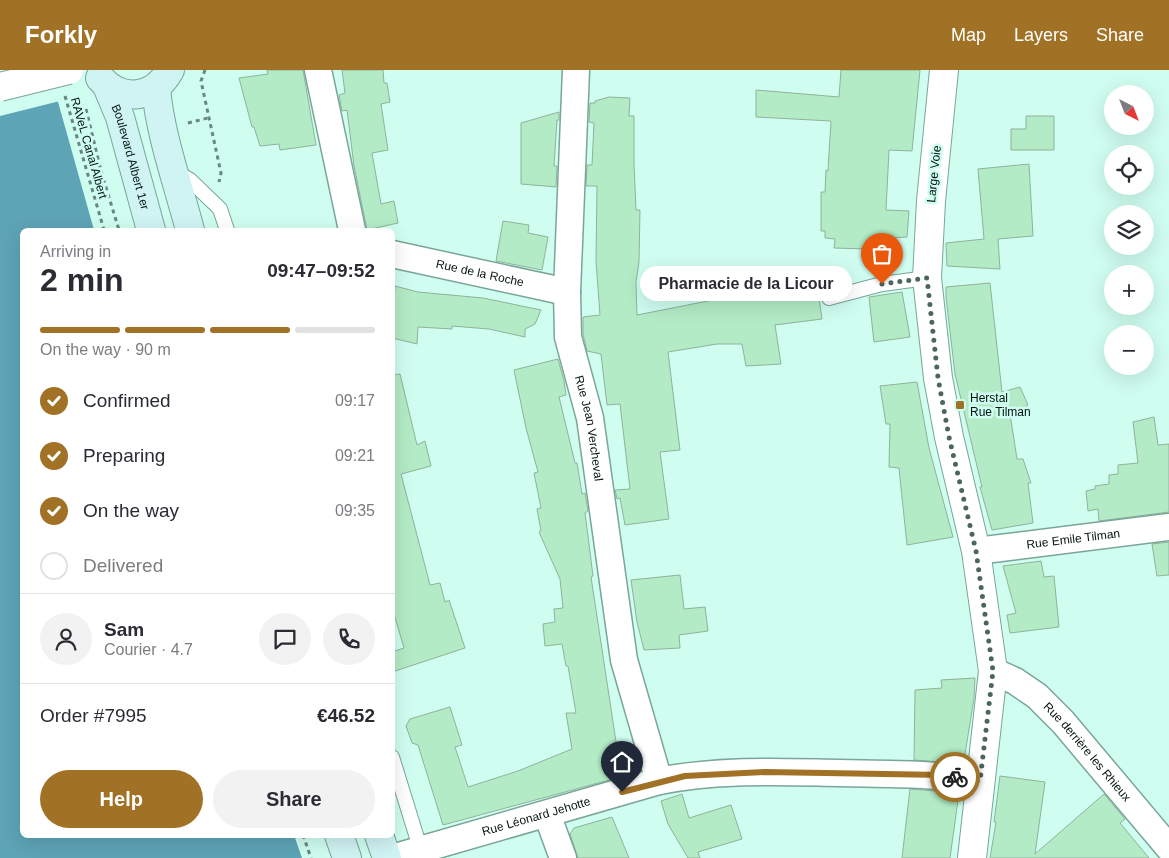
<!DOCTYPE html>
<html lang="en">
<head>
<meta charset="utf-8">
<style>
	:root { --surface:#fff; --page:#f2f2f3; --text:#2b2b33; --muted:#7c7c81; --line:#e1e1e2; --accent:#a17225 }
	body { margin:0; font-family:Helvetica,sans-serif; background:var(--page); color:var(--text); height:100vh; display:flex; flex-direction:column; font-size:19px; white-space:nowrap }
	* { box-sizing:border-box; margin:0 }
	p { font-size:16px; color:var(--muted) }
	.icon { flex:none; width:28px; height:28px; fill:none; stroke:currentColor; stroke-width:2; stroke-linecap:round; stroke-linejoin:round }
	.map { position:relative; flex:1; overflow:hidden }
	.sheet { position:absolute; left:20px; top:158px; width:375px; height:610px; display:flex; flex-direction:column; background:var(--surface); border-radius:8px; box-shadow:0 5px 20px #0002 }
	.sheet>* { flex:none }
	.needle { width:32px; rotate:138deg }
	.controls { position:absolute; left:1104px; top:15px; display:grid; gap:10px }
	.controls a { display:grid; place-items:center; width:50px; height:50px; border-radius:50%; background:var(--surface); box-shadow:0 5px 20px #0002; font-size:25px }
	.pin { position:absolute; display:grid; place-items:center; width:42px; height:42px; color:#fff; margin:-51px -21px; border-radius:50% 50% 50% 0; rotate:-45deg; box-shadow:0 0 5px #0007 }
	.pin .icon { rotate:45deg }
	.courier { position:absolute; display:grid; place-items:center; width:50px; height:50px; margin:-25px; border:4px solid #a17225; border-radius:50%; background:#fff; color:#222; box-shadow:0 1px 6px #0007 }
	.bubble { position:absolute; height:35px; border-radius:18px; background:var(--surface); box-shadow:0 5px 20px #0002; font-size:16px; font-weight:700; line-height:35px; text-align:center }
	.headline em { font-style:normal; font-weight:700 }
	.headline div { display:flex; flex-direction:column-reverse }
	.headline { display:flex; align-items:center; justify-content:space-between; height:85px; padding:0 20px }
	h1 { font-size:32px; font-weight:700; line-height:38px }
	.bar { display:grid; grid-template-columns:repeat(4,1fr); gap:8px 5px; align-content:center; height:60px; padding:0 20px }
	.bar i { height:6px; border-radius:4px; background:var(--line) }
	.bar .selected { background:var(--accent) }
	.bar p { grid-column:span 4 }
	.line { display:flex; align-items:center; gap:12px; padding:0 20px; border-top:1px solid var(--line) }
	.line div { flex:1 }
	.round { display:grid; place-items:center; flex:none; width:52px; height:52px; border-radius:26px; background:var(--page) }
	ol { padding:0 20px; list-style:none }
	li { display:flex; align-items:center; gap:15px; height:55px }
	li p { margin-inline-start:auto }
	li .icon { padding:5px; border-radius:50%; background:var(--accent); color:#fff; stroke-width:4 }
	li:last-child { color:var(--muted) }
	li i { width:28px; height:28px; border:2px solid var(--line); border-radius:50% }
	.cta { display:flex; gap:10px; margin-top:auto; padding:10px 20px }
	.cta a { flex:1; height:58px; border-radius:30px; background:var(--accent); color:#fff; font-size:20px; font-weight:700; line-height:58px; text-align:center }
	.cta a+a { background:var(--page); color:var(--text) }
	header { display:flex; align-items:center; gap:30px; box-sizing:border-box; height:70px; padding:0 25px; background:var(--accent); color:#fff }
	header strong { font-size:24px }
	nav { display:flex; gap:28px; margin-inline-start:auto; font-size:18px }
	.map>svg:first-child { display:block }
	.water { fill:#5da4b6 }
	.pier { fill:#cffdf0 }
	.building { fill:#b3ebc6; stroke:#90b29b }
	.lines { fill:none; stroke-linecap:round; stroke-linejoin:round }
	.service-casing { stroke:#7aa599; stroke-width:16 }
	.minor-casing { stroke:#7aa599; stroke-width:29 }
	.tertiary-casing { stroke:#7aa599; stroke-width:30 }
	.secondary-casing { stroke:#7aa599; stroke-width:30 }
	.path { stroke:#68877e; stroke-width:3; stroke-dasharray:4 4; stroke-linecap:butt }
	.service { stroke:#fff; stroke-width:14 }
	.minor { stroke:#fff; stroke-width:26 }
	.tertiary { stroke:#fff; stroke-width:28 }
	.secondary { stroke:#d0f3f3; stroke-width:28 }
	.tertiary-bridge-casing { stroke:#7aa599; stroke-width:30; stroke-linecap:butt }
	.tertiary-bridge { stroke:#fff; stroke-width:28 }
	.done { stroke:#4b665e; stroke-width:5; stroke-dasharray:0 9 }
	.route { stroke:#a17225; stroke-width:6 }
	.poi-dot { fill:#a17225; stroke:#cffdf0; stroke-width:2 }
	.labels { text-anchor:middle; stroke-width:5; stroke-linejoin:round; paint-order:stroke }
	.street-label { font-size:12px; fill:#041410; stroke:#cffdf0 }
	.poi-label { font-size:12px; fill:#041410; stroke:#cffdf0; text-anchor:start }
</style>
</head>
<body>
<header>
<strong>Forkly</strong>
<nav><a>Map</a><a>Layers</a><a>Share</a></nav>
</header>
<div class="map">
<svg width="1169" height="788" viewBox="0 0 1169 788">
	<rect width="100%" height="100%" fill="#cffdf0"/>
	<polygon class="water" points="0,0 49,0 94,160 22,160 22,765 294,765 302,788 0,788"/>
	<polygon class="pier" points="0,0 51,0 60,31 0,46"/>
	<g class="building">
		<polygon points="267,0 303,0 316,75 280,80 279,74 260,76 254,57 252,57 239,8 268,4"/>
		<polygon points="342,0 383,0 384,13 387,13 390,32 381,34 388,80 372,83 381,134 394,131 398,153 367,160 354,96 347,40 342,41 339,25 345,23"/>
		<polygon points="841,0 920,0 912,81 889,80 886,140 909,141 907,167 892,168 897,192 866,190 867,179 834,178 835,169 825,168 825,161 821,161 821,122 825,122 826,100 828,101 831,51 756,47 756,20 839,27"/>
		<polygon points="609,27 630,28 629,46 634,46 634,94 636,140 640,140 639,192 636,212 637,245 738,225 817,214 822,249 775,255 781,294 746,296 742,274 717,274 668,282 680,380 660,382 669,449 625,455 620,428 617,429 615,420 630,419 620,334 607,335 601,284 587,281 583,264 583,247 600,245 596,191 597,116 586,116 587,95 592,95 594,53 589,52 590,33 595,33 595,31"/>
		<polygon points="559,42 559,50 557,50 554,96 557,96 556,117 521,114 521,53"/>
		<polygon points="1026,46 1054,46 1054,80 1011,80 1011,59 1026,59"/>
		<polygon points="1029,94 1033,166 998,169 1000,199 947,196 946,173 984,169 978,99"/>
		<polygon points="503,151 529,155 528,163 548,167 542,200 496,191"/>
		<polygon points="990,213 1002,322 1020,317 1028,335 1010,344 1017,389 1023,389 1031,413 1028,413 1033,453 992,460 980,417 982,417 955,304 946,227 946,217"/>
		<polygon points="395,216 418,222 483,228 541,240 535,254 525,259 525,267 489,259 452,256 452,259 418,257 417,274 392,268"/>
		<polygon points="902,222 910,267 874,272 869,227"/>
		<polygon points="558,289 564,311 566,325 559,327 575,393 577,393 582,424 585,423 588,441 585,443 593,506 591,507 620,698 613,709 443,755 418,675 412,673 406,656 410,649 450,637 462,675 455,677 468,717 518,701 572,679 566,643 576,643 568,596 566,596 562,574 545,576 543,554 555,552 554,539 563,538 560,509 539,462 541,461 537,439 541,438 534,403 538,402 526,358 514,300"/>
		<polygon points="400,304 417,375 425,371 431,396 401,404 430,515 440,513 445,532 449,530 465,578 392,602 392,582 404,578 392,537 392,305"/>
		<polygon points="917,312 929,378 953,467 907,475 899,398 889,397 890,354 886,354 880,316"/>
		<polygon points="1154,347 1158,375 1169,374 1169,442 1099,451 1098,439 1088,441 1086,421 1095,419 1095,416 1109,414 1109,405 1118,404 1118,395 1138,393 1133,352"/>
		<polygon points="1169,472 1169,505 1157,506 1152,474"/>
		<polygon points="1041,491 1044,507 1054,506 1059,557 1010,563 1007,545 1016,543 1003,496"/>
		<polygon points="680,505 684,539 705,537 708,561 679,565 680,578 644,580 637,552 631,510"/>
		<polygon points="975,608 974,628 965,684 956,693 914,690 915,620 942,618 941,610"/>
		<polygon points="1000,706 1045,712 1035,784 1104,724 1125,749 1120,753 1149,788 990,788 996,752 994,752"/>
		<polygon points="910,719 959,723 950,788 902,788"/>
		<polygon points="682,724 689,748 731,735 742,769 698,782 700,788 688,788 668,754 661,731"/>
		<polygon points="612,747 629,788 578,788 570,764 574,758"/>
	</g>
	<g class="lines">
		<defs>
			<g id="service">
				<polyline points="174,101 190,110 216,135 220,139 227,160"/>
				<polyline points="829,228 882,214 927,208"/>
				<polyline points="392,687 417,768 422,778"/>
			</g>
			<g id="minor">
				<polyline points="318,0 352,160"/>
				<path id="s1" d="M576,0L567,222L568,267L590,348L624,590L659,711"/>
				<path id="s2" d="M392,184L567,222"/>
				<path id="s3" d="M976,481L1169,457"/>
				<path id="s4" d="M993,601L1015,611L1037,626L1063,652L1169,778"/>
				<polyline points="547,744 563,788"/>
				<path id="s5" d="M392,788L659,711C718,699 779,702 839,703C886,704 933,703 980,711"/>
			</g>
			<polyline id="tertiary" points="944,0 931,131 927,208 938,308 949,367 976,481 993,601 972,788"/>
			<g id="secondary">
				<path d="M100,8C122,33 154,29 170,0"/>
				<path id="s6" d="M107,16L120,47L151,160"/>
				<path d="M156,18C160,65 178,114 190,160"/>
				<polyline points="339,765 347,788"/>
				<polyline points="379,765 387,788"/>
			</g>
		</defs>
		<use href="#service" class="service-casing"/>
		<use href="#minor" class="minor-casing"/>
		<use href="#tertiary" class="tertiary-casing"/>
		<use href="#secondary" class="secondary-casing"/>
		<g class="path">
			<polyline points="205,0 201,11 221,103 219,112"/>
			<polyline points="65,26 104,160"/>
			<polyline points="86,39 101,101 119,160"/>
			<polyline points="188,53 208,48"/>
			<polyline points="303,765 311,788"/>
		</g>
		<use href="#service" class="service"/>
		<use href="#minor" class="minor"/>
		<use href="#tertiary" class="tertiary"/>
		<use href="#secondary" class="secondary"/>
		<defs>
			<polyline id="tertiary-bridge" points="0,17 69,0"/>
		</defs>
		<use href="#tertiary-bridge" class="tertiary-bridge-casing"/>
		<use href="#tertiary-bridge" class="tertiary-bridge"/>
	</g>
	<g class="lines">
		<polyline class="done" points="882,214 927,208 938,308 949,367 976,481 993,601 980,711 955,707"/>
		<polyline class="route" points="622,722 685,706 765,702 944,705 955,707"/>
	</g>
	<rect class="poi-dot" x="955" y="330" width="10" height="10" rx="2.5"/>
	<g class="labels">
		<g class="street-label">
			<text transform="translate(89 78) rotate(74)" y="4">RAVeL Canal Albert</text>
			<text dy="4" stroke="none"><textPath href="#s6" startOffset="75">Boulevard Albert 1er</textPath></text>
			<text transform="translate(934 104) rotate(-84)" y="4">Large Voie</text>
			<text dy="4" stroke="none"><textPath href="#s2" startOffset="90">Rue de la Roche</textPath></text>
			<text dy="4" stroke="none"><textPath href="#s1" startOffset="361">Rue Jean Vercheval</textPath></text>
			<text dy="4" stroke="none"><textPath href="#s3" startOffset="98">Rue Emile Tilman</textPath></text>
			<text dy="4" stroke="none"><textPath href="#s4" startOffset="126">Rue derrière les Rhieux</textPath></text>
			<text dy="4" stroke="none"><textPath href="#s5" startOffset="150">Rue Léonard Jehotte</textPath></text>
		</g>
		<g class="poi-label">
			<text x="970" y="332">Herstal<tspan x="970" dy="14">Rue Tilman</tspan></text>
		</g>
	</g>
</svg>
<div class="controls">
<a><svg class="needle" viewBox="-14 -14 28 28"><path d="M0-13l5 13h-10z" fill="#e53935"/><path d="M0 13l5-13h-10z" fill="#7c7c81"/></svg></a>
<a><svg class="icon" aria-label="locate" viewBox="0 0 24 24"><circle cx="12" cy="12" r="6"/><path d="M12 2v4M12 18v4M2 12h4M18 12h4"/></svg></a>
<a><svg class="icon" aria-label="layers" viewBox="0 0 24 24"><path d="M12 4l9 5-9 5-9-5zM3 14l9 5 9-5"/></svg></a>
<a>+</a>
<a>−</a>
</div>
<div class="pin" style="left:882px;top:214px;background:#ea580c"><svg class="icon" aria-label="bag" viewBox="0 0 24 24"><path d="M5 8h14l-1 12H6zM9 8a3 3 0 0 1 6 0"/></svg></div>
<div class="pin" style="left:622px;top:722px;background:#1f2937"><svg class="icon" aria-label="home" viewBox="0 0 24 24"><path d="M3 11l9-7 9 7M6 9v11h12V9"/></svg></div>
<div class="courier" style="left:955px;top:707px"><svg class="icon" aria-label="bike" viewBox="0 0 24 24"><circle cx="6" cy="16" r="4"/><circle cx="18" cy="16" r="4"/><path d="M6 16l4-8h5l3 8M10 8l3 8H6M13 5h3"/></svg></div>
<div class="bubble" style="left:640px;top:196px;width:212px">Pharmacie de la Licour</div>
<section class="sheet">
<div class="headline"><div><h1>2 min</h1><p>Arriving in</p></div><em>09:47–09:52</em></div>
<div class="bar"><i class="selected"></i><i class="selected"></i><i class="selected"></i><i></i><p>On the way · 90 m</p></div>
<ol>
<li><svg class="icon" aria-label="check" viewBox="0 0 24 24"><path d="M5 12l5 5 9-10"/></svg>Confirmed<p>09:17</p></li>
<li><svg class="icon" aria-label="check" viewBox="0 0 24 24"><path d="M5 12l5 5 9-10"/></svg>Preparing<p>09:21</p></li>
<li><svg class="icon" aria-label="check" viewBox="0 0 24 24"><path d="M5 12l5 5 9-10"/></svg>On the way<p>09:35</p></li>
<li><i></i>Delivered</li>
</ol>
<div class="line" style="height:90px"><a class="round"><svg class="icon" aria-label="person" viewBox="0 0 24 24"><circle cx="12" cy="8" r="4"/><path d="M4 21q1-7 8-7t8 7"/></svg></a><div><b>Sam</b><p>Courier · 4.7</p></div><a class="round"><svg class="icon" aria-label="chat" viewBox="0 0 24 24"><path d="M4 5h16v11H9l-5 4z"/></svg></a><a class="round"><svg class="icon" aria-label="phone" viewBox="0 0 24 24"><path d="M5 4h4l2 5-3 2q2 4 5 5l2-3 5 2v4C11 20 4 13 5 4z"/></svg></a></div>
<div class="line" style="height:65px"><div>Order #7995</div><b>€46.52</b></div>
<div class="cta"><a>Help</a><a>Share</a></div>
</section>
</div>
</body>
</html>
